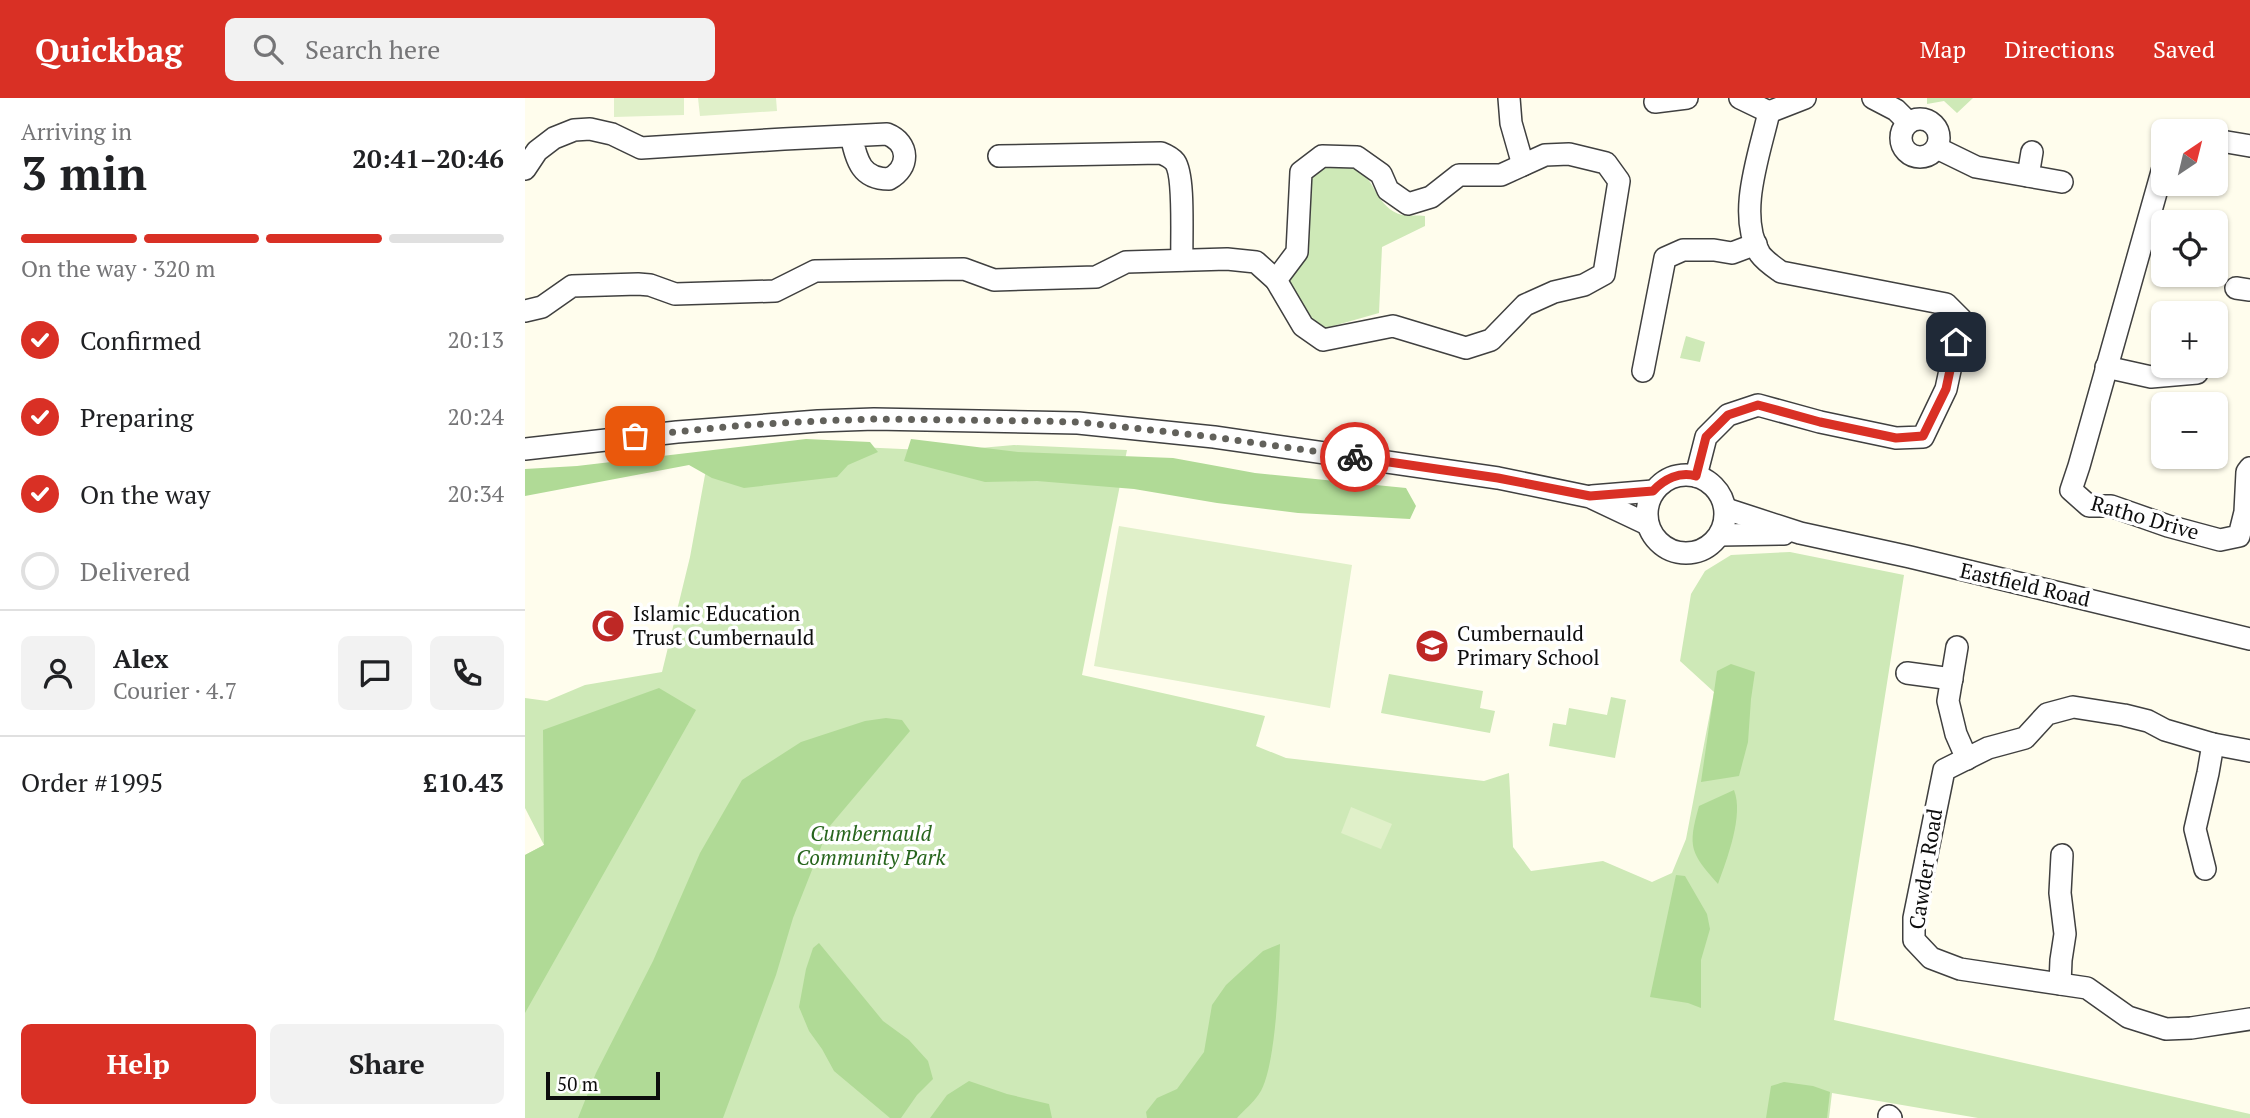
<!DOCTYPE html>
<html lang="en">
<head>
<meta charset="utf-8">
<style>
	:root { --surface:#fff; --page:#f2f2f2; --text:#202124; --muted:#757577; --line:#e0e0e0; --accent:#d93025 }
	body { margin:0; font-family:"PT Serif",serif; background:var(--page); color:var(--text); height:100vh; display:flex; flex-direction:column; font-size:26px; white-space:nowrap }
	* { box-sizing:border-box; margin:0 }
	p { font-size:23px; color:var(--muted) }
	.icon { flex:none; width:38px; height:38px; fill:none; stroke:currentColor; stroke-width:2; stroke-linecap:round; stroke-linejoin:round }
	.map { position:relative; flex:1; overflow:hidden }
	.drawer { display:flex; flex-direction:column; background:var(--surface); width:525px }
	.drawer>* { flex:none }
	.needle { width:46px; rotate:35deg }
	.controls { position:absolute; left:1626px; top:21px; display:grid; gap:14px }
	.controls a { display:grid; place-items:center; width:77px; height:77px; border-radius:10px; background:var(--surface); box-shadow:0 2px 5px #0004; font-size:35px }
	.scale { position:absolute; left:21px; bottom:18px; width:114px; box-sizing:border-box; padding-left:7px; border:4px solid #0d0d0d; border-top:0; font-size:19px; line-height:24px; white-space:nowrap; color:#0d0d0d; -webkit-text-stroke:5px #fff; paint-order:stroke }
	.pin { position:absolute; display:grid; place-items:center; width:60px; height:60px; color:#fff; margin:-30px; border-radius:14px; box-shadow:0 4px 10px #0006 }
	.courier { position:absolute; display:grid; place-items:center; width:70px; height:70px; margin:-35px; border:5px solid #d93025; border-radius:50%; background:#fff; color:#222; box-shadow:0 2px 9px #0007 }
	.overview em { font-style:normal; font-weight:800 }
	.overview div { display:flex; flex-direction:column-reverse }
	.overview { display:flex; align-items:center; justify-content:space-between; height:119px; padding:0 21px }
	h1 { font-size:46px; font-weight:800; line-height:52px }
	.bar { display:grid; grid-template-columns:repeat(4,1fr); gap:10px 7px; align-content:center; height:84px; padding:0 21px }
	.bar i { height:9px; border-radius:5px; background:var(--line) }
	.bar .selected { background:var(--accent) }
	.bar p { grid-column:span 4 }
	.line { display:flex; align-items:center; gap:18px; padding:0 21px; border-top:2px solid var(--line) }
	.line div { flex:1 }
	.round { display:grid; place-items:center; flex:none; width:74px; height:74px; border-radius:10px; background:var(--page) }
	ol { padding:0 21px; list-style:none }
	li { display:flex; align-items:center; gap:21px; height:77px }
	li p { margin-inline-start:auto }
	li .icon { padding:7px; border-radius:50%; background:var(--accent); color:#fff; stroke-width:4 }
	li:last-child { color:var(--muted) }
	li i { width:38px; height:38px; border:4px solid var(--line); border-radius:50% }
	.primary-button { display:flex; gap:14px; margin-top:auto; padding:14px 21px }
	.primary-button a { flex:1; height:80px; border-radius:10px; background:var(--accent); color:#fff; font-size:28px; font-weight:800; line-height:80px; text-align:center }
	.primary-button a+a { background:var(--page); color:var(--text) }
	header { display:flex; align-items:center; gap:42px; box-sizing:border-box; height:98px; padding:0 35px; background:var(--accent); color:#fff }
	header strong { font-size:33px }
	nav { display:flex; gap:38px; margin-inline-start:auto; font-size:24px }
	.search { width:490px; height:63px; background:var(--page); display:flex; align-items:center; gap:18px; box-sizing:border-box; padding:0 24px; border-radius:10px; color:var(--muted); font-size:26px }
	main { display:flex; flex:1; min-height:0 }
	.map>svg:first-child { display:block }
	.green { fill:#cee9b7 }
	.forest { fill:#b0da96 }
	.pitch { fill:#e0f0c9 }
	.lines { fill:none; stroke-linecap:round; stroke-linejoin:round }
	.minor-casing { stroke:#404040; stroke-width:24 }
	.minor { stroke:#fff; stroke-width:21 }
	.done { stroke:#62615b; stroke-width:7; stroke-dasharray:0 12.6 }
	.route { stroke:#d93025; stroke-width:9 }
	.labels { text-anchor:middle; stroke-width:7; stroke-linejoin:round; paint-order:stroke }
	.street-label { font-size:21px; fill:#0d0d0d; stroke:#fff }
	.poi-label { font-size:21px; fill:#0d0d0d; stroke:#fff; text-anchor:start }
	.park-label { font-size:21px; font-style:italic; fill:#27651d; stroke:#fff }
</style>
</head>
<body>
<header>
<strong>Quickbag</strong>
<div class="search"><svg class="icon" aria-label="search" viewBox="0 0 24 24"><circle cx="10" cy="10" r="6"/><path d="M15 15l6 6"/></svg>Search here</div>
<nav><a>Map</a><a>Directions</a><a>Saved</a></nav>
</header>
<main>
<section class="drawer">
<div class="overview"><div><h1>3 min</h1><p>Arriving in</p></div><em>20:41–20:46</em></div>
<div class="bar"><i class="selected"></i><i class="selected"></i><i class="selected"></i><i></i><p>On the way · 320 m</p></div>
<ol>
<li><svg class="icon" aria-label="check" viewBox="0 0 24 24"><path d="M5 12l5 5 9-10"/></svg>Confirmed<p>20:13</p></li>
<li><svg class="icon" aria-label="check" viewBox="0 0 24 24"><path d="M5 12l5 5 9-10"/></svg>Preparing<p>20:24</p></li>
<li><svg class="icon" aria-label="check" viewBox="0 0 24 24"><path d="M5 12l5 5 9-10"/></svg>On the way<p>20:34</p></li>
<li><i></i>Delivered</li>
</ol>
<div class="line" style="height:126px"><a class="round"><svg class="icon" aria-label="person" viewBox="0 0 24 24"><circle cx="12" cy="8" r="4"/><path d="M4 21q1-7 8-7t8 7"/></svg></a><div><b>Alex</b><p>Courier · 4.7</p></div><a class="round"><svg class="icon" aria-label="chat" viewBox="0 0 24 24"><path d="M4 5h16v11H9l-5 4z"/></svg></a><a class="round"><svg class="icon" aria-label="phone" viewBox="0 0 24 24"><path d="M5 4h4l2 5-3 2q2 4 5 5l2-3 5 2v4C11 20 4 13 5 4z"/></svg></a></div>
<div class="line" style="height:91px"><div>Order #1995</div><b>£10.43</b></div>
<div class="primary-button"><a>Help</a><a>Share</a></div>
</section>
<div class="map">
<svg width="1725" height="1020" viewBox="0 0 1725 1020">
	<rect width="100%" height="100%" fill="#fffded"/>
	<g class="green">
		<polygon points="1402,0 1448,0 1432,15 1419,3 1402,6"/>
		<path d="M829,66C849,79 852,111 877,117C884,118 893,117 900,118V128L857,149L854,215L801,230C780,227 771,197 762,180L783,157L781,91L792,67Z"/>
		<polygon points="1161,238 1180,244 1175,264 1155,260"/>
		<polygon points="489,347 602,352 557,577 740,618 731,648 761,660 959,683 984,675 988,749 1006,773 1078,763 1127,784 1147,775 1161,741 1189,594 1155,563 1166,496 1180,473 1206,457 1265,454 1379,477 1309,922 1725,1016 1725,1020 1453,1020 1307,995 1304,1020 0,1020 0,757 19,747 0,710 0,600 22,603 60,587 137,574 165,459 184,355 333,349 421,353"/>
		<polygon points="864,576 958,593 955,610 970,613 965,635 856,615"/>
		<polygon points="1086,599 1101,602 1090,660 1024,648 1028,625 1041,627 1044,610 1082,617"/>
	</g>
	<g class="forest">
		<polygon points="281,341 345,344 353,354 323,367 312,379 219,390 187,380 164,367 0,398 0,371 52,368"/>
		<polygon points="386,341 493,354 648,360 730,375 881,390 891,408 885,421 773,415 692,405 609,391 512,383 460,384 379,363"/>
		<polygon points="1206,566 1230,574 1226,601 1223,644 1214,678 1176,684 1192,573"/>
		<polygon points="134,590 171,612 0,915 0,757 19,747 18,632"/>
		<polygon points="361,620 377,622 385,633 304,729 268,820 251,877 198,1020 53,1020 71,975 128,863 175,755 217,682 276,644 340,623"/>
		<path d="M1209,692C1219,717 1202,761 1193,786C1166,755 1162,750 1174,708Z"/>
		<polygon points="1151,777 1160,778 1182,816 1185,831 1176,862 1176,910 1163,905 1125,899"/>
		<polygon points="294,845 358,923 384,942 403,963 408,981 392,997 376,1020 365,1020 309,973 297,951 284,933 274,909 281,871 288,850"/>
		<path d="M755,846C754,878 751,972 734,996C728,1005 719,1012 712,1020H622L621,1014L632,1000L652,991L679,954L687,907L701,887L738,853Z"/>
		<polygon points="444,983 482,996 524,1006 527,1020 405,1020 422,997"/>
		<polygon points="1259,984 1288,988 1305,994 1302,1020 1241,1020 1246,988"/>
	</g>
	<g class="pitch">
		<polygon points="89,0 159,0 159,17 89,19"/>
		<polygon points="173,0 251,0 252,13 175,18"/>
		<polygon points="594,428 827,467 805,610 569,568"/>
		<polygon points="826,709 867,726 856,751 816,735"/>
	</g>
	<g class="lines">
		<defs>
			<g id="minor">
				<polyline points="984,0 986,25 998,67"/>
				<polyline points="1215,0 1244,14"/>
				<polyline points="1348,0 1371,12 1383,24"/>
				<polyline points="1130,4 1162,0"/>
				<polyline points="1244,14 1280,0"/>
				<circle cx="1395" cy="40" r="19"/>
				<polyline points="1690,42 1725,48"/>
				<polyline points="1412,50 1451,69 1537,84"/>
				<polygon points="1044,56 1081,65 1094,83 1079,176 1059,187 1029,194 1000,207 966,242 941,250 868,228 798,242 778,228 751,182 772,154 776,74 797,58 832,59 856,76 863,92 883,106 906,99 934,77 976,77 1020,57"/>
				<path d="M474,58L636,55C641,57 646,59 650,64C660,78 656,141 657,162"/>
				<polyline points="1638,70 1554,368 1546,392 1564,408 1586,408 1643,428 1695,442 1714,438 1720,414 1722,374 1725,370"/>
				<path d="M0,71L12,53L29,40L49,32L65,31L87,36L116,50L259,41L362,36C385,45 385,70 364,81C336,81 332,63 326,38"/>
				<polyline points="1503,78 1507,54"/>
				<polyline points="1711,190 1725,192"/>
				<polyline points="0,213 17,209 47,188 113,186 125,187 150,196 250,193 290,173 439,171 469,182 571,179 601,164 702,161 731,164 751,182"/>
				<polyline points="1581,269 1626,279 1672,275"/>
				<polyline points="1118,273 1140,160 1158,152 1189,152 1207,155 1231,146"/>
				<polyline points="0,351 152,334 293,323 349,321 553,325 689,339 973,380 1065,399 1122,426"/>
				<circle cx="1161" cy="416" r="39"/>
				<path d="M1171,378L1181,339L1203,317L1233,307L1295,324L1371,340L1398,339L1421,291L1436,221L1421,206L1256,174C1249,169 1240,163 1235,156C1211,117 1235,55 1244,14"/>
				<polyline points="1067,398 1128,393"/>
				<polyline points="1201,411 1275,435 1385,459 1725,541"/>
				<polyline points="1195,437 1259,436"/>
				<polyline points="1432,549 1423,603 1431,636 1442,661"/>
				<polyline points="1382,575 1427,581"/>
				<polyline points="1725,653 1688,646 1640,632 1623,623 1599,617 1548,609 1522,616 1500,640 1463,650 1419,672 1389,820 1389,842 1406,860 1435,871 1562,890 1603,919 1641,931 1666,930 1725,921"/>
				<polyline points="1680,771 1670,731 1683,675 1688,646"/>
				<polyline points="1535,886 1536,862 1540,836 1535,795 1537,757"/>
				<polyline points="1364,1018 1366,1020"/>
			</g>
		</defs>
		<use href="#minor" class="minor-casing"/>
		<use href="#minor" class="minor"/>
	</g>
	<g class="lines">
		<polyline class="done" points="110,338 221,327 293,323 349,321 512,323 553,324 689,339 830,359"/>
		<path class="route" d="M830,359L973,380L1065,398L1128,393C1139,381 1155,373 1171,378L1181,339L1203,317L1233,307L1295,324L1371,340L1398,338L1421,291L1431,244"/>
	</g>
	<defs>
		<symbol id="mosque-disc" viewBox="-11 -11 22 22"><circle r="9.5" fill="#be2825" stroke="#fff"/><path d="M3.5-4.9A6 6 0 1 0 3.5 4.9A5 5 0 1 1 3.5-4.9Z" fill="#fff"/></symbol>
		<symbol id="school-disc" viewBox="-11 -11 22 22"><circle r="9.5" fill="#be2825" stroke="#fff"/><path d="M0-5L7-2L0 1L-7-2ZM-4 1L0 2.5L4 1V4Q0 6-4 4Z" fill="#fff"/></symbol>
	</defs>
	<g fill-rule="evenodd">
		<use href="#mosque-disc" x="64" y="509" width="38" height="38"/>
		<use href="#school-disc" x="888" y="529" width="38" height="38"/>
	</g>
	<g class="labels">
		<g class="street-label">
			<text transform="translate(1620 420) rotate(16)" y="7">Ratho Drive</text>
			<text transform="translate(1500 487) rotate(13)" y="7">Eastfield Road</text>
			<text transform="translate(1401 771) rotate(-81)" y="7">Cawder Road</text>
		</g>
		<g class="poi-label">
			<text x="108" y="523">Islamic Education<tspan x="108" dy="24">Trust Cumbernauld</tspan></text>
			<text x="932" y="543">Cumbernauld<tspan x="932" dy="24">Primary School</tspan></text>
		</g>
		<g class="park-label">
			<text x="346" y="743">Cumbernauld<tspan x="346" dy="24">Community Park</tspan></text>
		</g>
	</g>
</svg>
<div class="controls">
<a><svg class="needle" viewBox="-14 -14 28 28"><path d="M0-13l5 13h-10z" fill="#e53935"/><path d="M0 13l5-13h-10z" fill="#757577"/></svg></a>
<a><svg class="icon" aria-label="locate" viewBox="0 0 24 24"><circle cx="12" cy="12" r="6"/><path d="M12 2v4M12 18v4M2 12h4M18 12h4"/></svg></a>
<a>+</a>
<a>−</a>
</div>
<div class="scale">50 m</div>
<div class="pin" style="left:110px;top:338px;background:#ea580c"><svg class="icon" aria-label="bag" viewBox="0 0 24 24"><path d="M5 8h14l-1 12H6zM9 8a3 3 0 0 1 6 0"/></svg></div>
<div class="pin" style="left:1431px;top:244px;background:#1f2937"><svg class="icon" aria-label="home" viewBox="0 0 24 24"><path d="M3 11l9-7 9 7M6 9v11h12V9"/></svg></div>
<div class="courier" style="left:830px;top:359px"><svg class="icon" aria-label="bike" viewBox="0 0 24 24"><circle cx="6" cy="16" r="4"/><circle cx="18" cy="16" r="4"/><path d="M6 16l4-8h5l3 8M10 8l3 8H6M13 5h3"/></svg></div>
</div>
</main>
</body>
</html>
